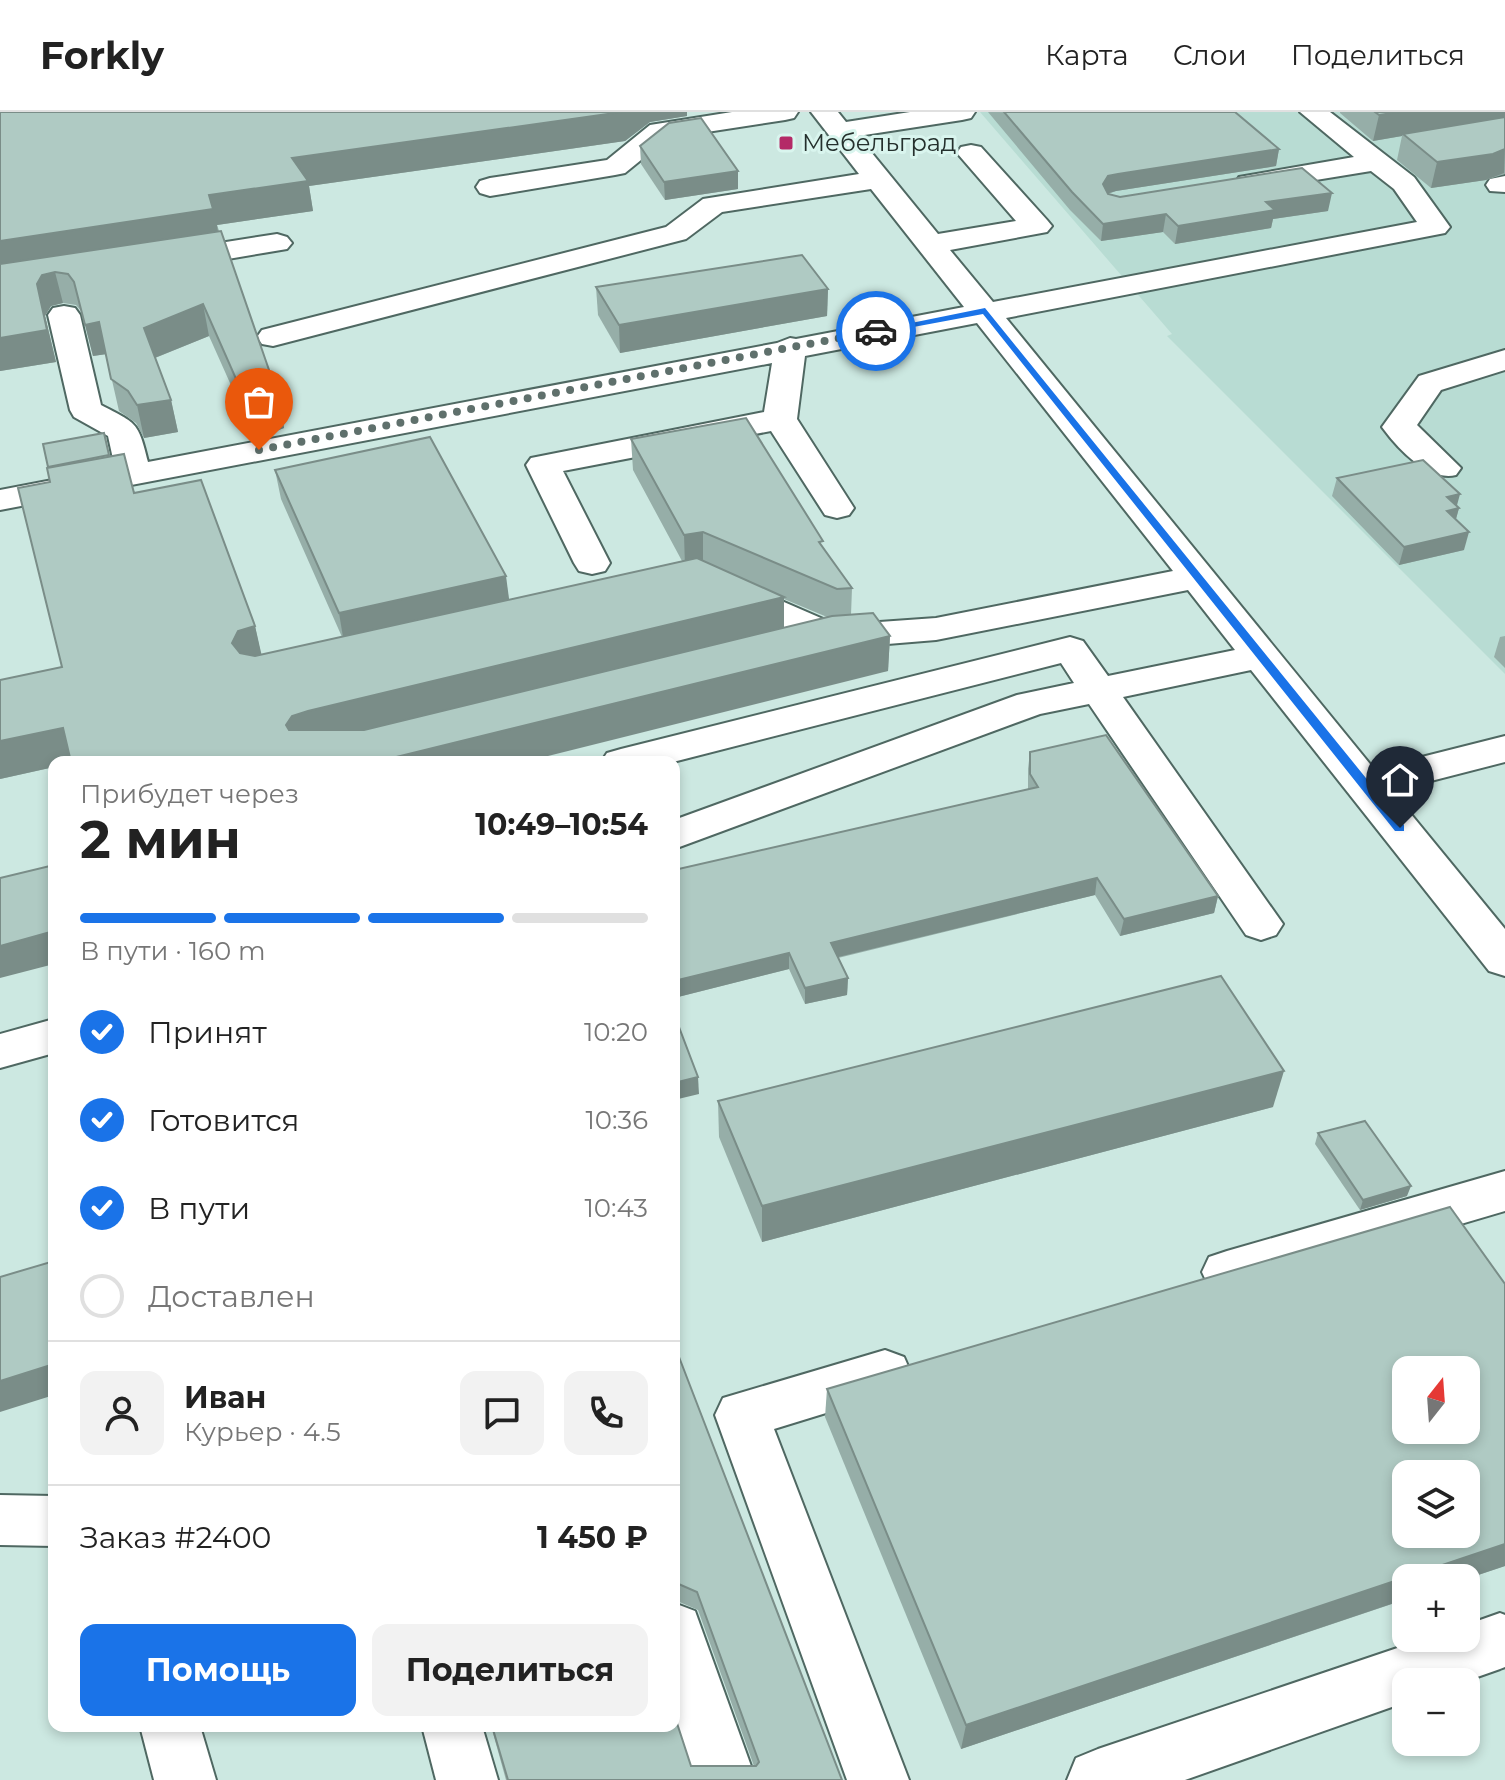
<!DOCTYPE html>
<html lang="ru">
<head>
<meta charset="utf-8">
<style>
	:root { --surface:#fff; --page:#f2f2f2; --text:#222; --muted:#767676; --line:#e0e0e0; --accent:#1a73e8 }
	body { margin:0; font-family:Montserrat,sans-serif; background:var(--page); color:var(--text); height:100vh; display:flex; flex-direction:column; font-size:30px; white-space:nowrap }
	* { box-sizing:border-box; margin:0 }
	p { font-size:26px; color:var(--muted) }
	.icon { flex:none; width:44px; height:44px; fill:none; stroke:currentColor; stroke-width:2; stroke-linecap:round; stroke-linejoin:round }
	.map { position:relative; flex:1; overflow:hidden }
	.drawer { position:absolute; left:48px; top:644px; width:632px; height:976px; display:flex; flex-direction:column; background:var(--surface); border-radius:16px; box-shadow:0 4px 12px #0003 }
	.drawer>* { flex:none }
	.needle { width:52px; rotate:17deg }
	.fabs { position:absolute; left:1392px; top:1244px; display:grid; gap:16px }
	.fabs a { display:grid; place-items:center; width:88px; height:88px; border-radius:16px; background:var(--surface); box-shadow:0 4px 12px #0003; font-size:40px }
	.pin { position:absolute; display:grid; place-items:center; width:68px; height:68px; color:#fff; margin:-82px -34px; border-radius:50% 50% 50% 0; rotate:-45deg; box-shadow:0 0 8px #0007 }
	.pin .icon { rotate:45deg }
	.courier { position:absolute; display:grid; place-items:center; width:80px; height:80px; margin:-40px; border:6px solid #1a73e8; border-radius:50%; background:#fff; color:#222; box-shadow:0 2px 10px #0007 }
	.headline em { font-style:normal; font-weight:700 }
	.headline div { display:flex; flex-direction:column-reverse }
	.headline { display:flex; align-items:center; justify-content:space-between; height:136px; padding:0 32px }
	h1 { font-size:52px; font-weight:700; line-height:60px }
	.bar { display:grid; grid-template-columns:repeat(4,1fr); gap:12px 8px; align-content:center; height:96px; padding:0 32px }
	.bar i { height:10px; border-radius:6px; background:var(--line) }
	.bar .on { background:var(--accent) }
	.bar p { grid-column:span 4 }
	.line { display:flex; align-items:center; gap:20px; padding:0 32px; border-top:2px solid var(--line) }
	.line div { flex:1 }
	.round { display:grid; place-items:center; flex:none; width:84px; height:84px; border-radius:16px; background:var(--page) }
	ol { padding:0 32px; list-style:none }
	li { display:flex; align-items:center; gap:24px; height:88px }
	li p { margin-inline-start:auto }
	li .icon { padding:8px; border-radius:50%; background:var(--accent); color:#fff; stroke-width:4 }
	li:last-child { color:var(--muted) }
	li i { width:44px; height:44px; border:4px solid var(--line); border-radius:50% }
	.button { display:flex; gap:16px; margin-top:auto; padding:16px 32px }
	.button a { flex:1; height:92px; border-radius:16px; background:var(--accent); color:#fff; font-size:32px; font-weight:700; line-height:92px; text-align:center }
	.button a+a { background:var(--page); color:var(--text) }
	header { display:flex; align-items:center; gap:48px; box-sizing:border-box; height:112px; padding:0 40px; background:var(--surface); border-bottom:2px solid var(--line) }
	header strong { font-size:38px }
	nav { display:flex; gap:44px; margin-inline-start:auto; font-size:28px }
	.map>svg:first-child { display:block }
	.built { fill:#b8dcd3 }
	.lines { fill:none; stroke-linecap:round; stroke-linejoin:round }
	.minor-casing { stroke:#4f6862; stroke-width:4 }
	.minor { fill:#fff; fill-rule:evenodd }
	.wall { fill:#96aea8; fill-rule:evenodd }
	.shaded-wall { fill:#7a8d88 }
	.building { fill:#afcac3; stroke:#7a8d88; stroke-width:2; fill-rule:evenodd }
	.route { fill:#1a73e8 }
	.done { stroke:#5f706c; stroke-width:8; stroke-dasharray:0 14.4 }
	.poi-dot { fill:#b42a67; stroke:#d9f5ee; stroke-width:3 }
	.labels { text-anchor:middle; stroke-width:6; stroke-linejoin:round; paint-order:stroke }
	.far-poi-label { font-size:24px; fill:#25302d; stroke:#d9f5ee; text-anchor:start }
</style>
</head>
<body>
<header>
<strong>Forkly</strong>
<nav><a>Карта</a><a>Слои</a><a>Поделиться</a></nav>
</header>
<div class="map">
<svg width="1505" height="1668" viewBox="0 0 1505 1668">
	<rect width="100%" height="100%" fill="#cce8e1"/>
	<polygon class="built" points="980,0 1505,0 1505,562 1167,224 1172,222"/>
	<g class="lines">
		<defs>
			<g id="minor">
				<polygon points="732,0 798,0 794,6 785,8 668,26 625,61 615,63 490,84 480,81 476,75 480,69 490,66 607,48 650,13"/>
				<path d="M811,0H838L846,10L910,0H975L971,6L962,8L858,24L938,122L1016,109L957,41L961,35L971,33L981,35L1047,108L1052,114L1047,120L950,138L993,190L1417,110L1394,77L1371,59L1249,79L1239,77L1235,71L1239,65L1354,45L1300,0H1330L1414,65L1450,115L1445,121L1006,206L1374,657L1505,624V650L1392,679L1505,817V864L1489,859L1251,558L1123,585L1283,812L1276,823L1261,828L1246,823L1089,592L1040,602L674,737V708L1017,583L1074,571L1061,551L673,650H601L607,641L621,637L1070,525L1083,529L1108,564L1235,538L1188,478L936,528L827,537L814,533L718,486L713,478L718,470L731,467L837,513L936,506L1173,459L977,211L805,244L797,307L854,396L849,403L837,406L825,403L771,319L563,359L610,451L605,459L592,462L579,459L574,451L526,353L531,346L764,300L772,251L0,398V378L115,356L108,324L74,305L70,298L48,203L53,196L64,194L75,196L80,203L101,293C137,312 138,309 148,350L777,231L790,226L796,227L964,195L871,77L722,100L686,127L273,234L262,232L257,225L262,218L666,115L703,87L859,62Z"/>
				<polygon points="1505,64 1505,80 1490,79 1486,73 1490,67"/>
				<polygon points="277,122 287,125 292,131 287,137 169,157 158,154 154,148 158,142 169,139"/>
				<path d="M1505,238V258L1441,278L1417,313L1461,356L1456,363C1429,370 1398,337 1382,315L1419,264Z"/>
				<polygon points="54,907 54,941 0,956 0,922"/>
				<polygon points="1505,1059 1505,1099 1227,1181 1209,1175 1202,1160 1209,1145 1227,1139"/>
				<polygon points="885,1238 904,1245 911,1261 904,1277 774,1317 909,1668 847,1668 715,1303 723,1286"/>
				<polygon points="0,1383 54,1384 54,1434 0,1433"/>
				<polygon points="674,1491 695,1499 756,1668 694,1668 674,1607"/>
				<polygon points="1500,1501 1505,1503 1505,1555 1500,1557 1463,1570 1406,1570 1406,1590 1185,1668 1067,1668 1076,1646 1098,1637 1427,1526 1466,1526 1466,1513"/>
				<polygon points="140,1614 200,1614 216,1668 154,1668"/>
				<polygon points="422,1614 482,1614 498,1668 436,1668"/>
			</g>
		</defs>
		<use href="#minor" class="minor-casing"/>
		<use href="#minor" class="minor"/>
	</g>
	<g class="wall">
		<polygon points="0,0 687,4 650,10 625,29 309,74 313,99 217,113 278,284 284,316 255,327 209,224 155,246 171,288 178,320 144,326 136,311 119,299 106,242 93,244 82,200 76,193 63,191 51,194 45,204 56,250 0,259"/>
		<polygon points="988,0 1235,0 1279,37 1276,54 1116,79 1108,82 1120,85 1328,99 1273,107 1271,116 1175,132 1163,120 1101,129 1070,98"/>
		<polygon points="1340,0 1505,0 1505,62 1486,68 1431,76 1397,48 1402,24 1373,29 1340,1"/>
		<polygon points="640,34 738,59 738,77 665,88 641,52"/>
		<polygon points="596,175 828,177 827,204 620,241 598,203"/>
		<path d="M631,327L823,437L852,476L851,503L890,524L888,559L54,650V655L0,667L62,555L50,370L109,345L134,381L255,514L261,543L342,525L281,387L275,358L509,488L682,449L633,358ZM784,487L827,505L784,516Z"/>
		<polygon points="1337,366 1457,394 1459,396 1456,407 1464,438 1399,453 1332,384"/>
		<polygon points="1505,524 1505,556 1494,545 1500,525"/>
		<polygon points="1030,640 1218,784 1214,801 1120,824 1095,783 838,846 848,866 847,883 805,892 789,857 674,886 1028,677 1028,657"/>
		<polygon points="718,989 1273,995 762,1130 719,1025"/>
		<polygon points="1318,1021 1407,1084 1360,1098 1315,1032"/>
		<polygon points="674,1232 842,1668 506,1668 491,1614 674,1614 691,1654 754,1654 698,1498 675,1488 674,1489"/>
		<polygon points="827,1277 1505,1454 961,1637 825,1305"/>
	</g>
	<g class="shaded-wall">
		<polygon points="622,0 687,0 687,4 650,10 625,29 309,74 313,99 217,113 219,128 0,161 0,129 209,83 292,46"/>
		<polygon points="1399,0 1505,0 1505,9 1403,22 1402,24 1373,29 1379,3"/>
		<polygon points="1279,37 1276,54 1116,79 1106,82 1103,72 1108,64 1118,62"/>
		<polygon points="1505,37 1504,61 1486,68 1431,76 1437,50"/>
		<polygon points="738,59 738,77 665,88 664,70"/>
		<polygon points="1332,81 1328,99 1273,107 1271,116 1175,132 1178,114 1266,90"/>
		<polygon points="1166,102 1163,120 1101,129 1103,112"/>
		<polygon points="55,160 63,191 51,194 45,204 56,250 0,259 0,226 42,163"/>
		<polygon points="828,177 827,204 620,241 619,213"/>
		<polygon points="203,192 209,224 152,247 144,216"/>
		<polygon points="99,210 107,242 93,244 85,213"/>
		<polygon points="278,284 284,316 255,327 248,294"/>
		<polygon points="171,288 178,320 144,326 137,293"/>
		<polygon points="1460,382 1456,397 1459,396 1454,414 1442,417 1447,385"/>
		<polygon points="703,420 703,451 685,455 684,423"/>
		<polygon points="1469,420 1464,438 1399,453 1404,435"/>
		<polygon points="506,464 510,494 344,531 339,501"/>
		<polygon points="784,485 784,520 300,639 286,613 292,604 308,599"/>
		<polygon points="255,514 263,549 245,554 232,531 238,519"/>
		<polygon points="890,524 888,559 524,650 376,650"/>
		<polygon points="63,616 74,650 54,650 54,655 0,667 0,629"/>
		<polygon points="1097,766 1095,783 830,847 831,831"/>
		<polygon points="1218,784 1214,801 1120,824 1124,807"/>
		<polygon points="54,819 54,852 0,866 0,834"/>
		<polygon points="789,841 789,857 674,886 674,869"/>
		<polygon points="848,866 847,883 805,892 805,876"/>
		<polygon points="1284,959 1273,995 762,1130 762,1094"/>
		<polygon points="698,965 699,982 674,988 674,971"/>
		<polygon points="1411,1074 1407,1084 1360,1098 1363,1088"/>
		<polygon points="54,1252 54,1283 0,1300 0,1269"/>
		<polygon points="1505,1432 1505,1454 1466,1467 1406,1466 1406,1487 961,1637 966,1613"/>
	</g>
	<g class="building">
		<polygon points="0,0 622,0 292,46 308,69 209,83 213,97 0,129"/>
		<polygon points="1004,0 1235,0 1279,37 1118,62 1108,64 1103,72 1108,82 1120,85 1302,56 1332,81 1266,90 1275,98 1178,114 1166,102 1103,112 1072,80"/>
		<polygon points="1375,0 1399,0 1379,3"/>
		<polygon points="1505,5 1505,37 1493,42 1437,50 1403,22"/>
		<polygon points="701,6 738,59 664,70 640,34 669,11"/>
		<polygon points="221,119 278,284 248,294 203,192 144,216 171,288 137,293 128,279 111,267 99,210 85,213 74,170 68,162 55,160 42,163 37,172 47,218 0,226 0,152"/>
		<polygon points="802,143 828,177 619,213 596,175"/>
		<polygon points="746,306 823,429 819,430 852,476 837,477 703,420 684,423 631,327"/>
		<polygon points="104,321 109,343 48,355 43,332"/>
		<polygon points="430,325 506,464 339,501 275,358"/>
		<polygon points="124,342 134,381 201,368 255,514 238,519 232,531 240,541 255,544 697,446 784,485 308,599 292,604 286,613 289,618 364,618 832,504 873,501 890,524 376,650 71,650 63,616 0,629 0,568 62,555 18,376 50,370 47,356"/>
		<polygon points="1423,348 1460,382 1447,385 1459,396 1447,399 1469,420 1404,435 1337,366"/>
		<polygon points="1106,623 1218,784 1124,807 1097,766 831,831 848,866 805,876 789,841 674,869 674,758 1038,675 1030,662 1030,640"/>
		<polygon points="54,753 54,819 0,834 0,766"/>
		<polygon points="1221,864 1284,959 762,1094 718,989"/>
		<polygon points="674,902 698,965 674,971"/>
		<polygon points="1365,1009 1411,1074 1363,1088 1318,1021"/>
		<path d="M1450,1095L1505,1172V1432L966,1613L827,1277ZM1406,1258H1466V1318H1406ZM1406,1362H1466V1422H1406Z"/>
		<polygon points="54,1149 54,1252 0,1269 0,1165"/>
		<polygon points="674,1232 842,1668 508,1668 492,1614 674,1614 674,1602 691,1654 756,1654 759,1650 697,1480 674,1470"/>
	</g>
	<polygon class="route" points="985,196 1404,713 1404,719 1395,719 983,202 876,222 872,219"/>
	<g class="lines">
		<polyline class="done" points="259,338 876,219"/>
	</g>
	<rect class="poi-dot" x="778" y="23" width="16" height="16" rx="4"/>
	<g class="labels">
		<g class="far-poi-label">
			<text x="802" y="39">Мебельград</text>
		</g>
	</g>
</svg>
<div class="fabs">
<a><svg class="needle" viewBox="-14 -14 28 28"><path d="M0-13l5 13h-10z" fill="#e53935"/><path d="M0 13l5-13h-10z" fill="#767676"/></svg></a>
<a><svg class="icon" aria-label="layers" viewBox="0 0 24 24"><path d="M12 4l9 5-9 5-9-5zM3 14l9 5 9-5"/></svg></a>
<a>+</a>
<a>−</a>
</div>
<div class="pin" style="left:259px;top:338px;background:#ea580c"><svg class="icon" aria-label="bag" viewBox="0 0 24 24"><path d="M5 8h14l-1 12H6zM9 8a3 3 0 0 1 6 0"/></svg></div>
<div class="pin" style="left:1400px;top:716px;background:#1f2937"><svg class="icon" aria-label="home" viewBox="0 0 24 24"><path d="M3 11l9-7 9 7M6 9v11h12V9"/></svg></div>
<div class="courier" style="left:876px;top:219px"><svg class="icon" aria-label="car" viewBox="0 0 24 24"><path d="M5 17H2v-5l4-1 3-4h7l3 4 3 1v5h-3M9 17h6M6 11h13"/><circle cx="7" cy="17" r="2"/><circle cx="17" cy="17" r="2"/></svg></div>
<section class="drawer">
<div class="headline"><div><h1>2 мин</h1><p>Прибудет через</p></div><em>10:49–10:54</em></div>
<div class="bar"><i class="on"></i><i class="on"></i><i class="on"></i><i></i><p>В пути · 160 m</p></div>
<ol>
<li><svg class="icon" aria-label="check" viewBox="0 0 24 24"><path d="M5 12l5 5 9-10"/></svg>Принят<p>10:20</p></li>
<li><svg class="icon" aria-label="check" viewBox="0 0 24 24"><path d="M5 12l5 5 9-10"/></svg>Готовится<p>10:36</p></li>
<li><svg class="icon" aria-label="check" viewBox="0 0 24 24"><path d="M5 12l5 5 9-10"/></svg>В пути<p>10:43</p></li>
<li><i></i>Доставлен</li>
</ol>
<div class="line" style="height:144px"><a class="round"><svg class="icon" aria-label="person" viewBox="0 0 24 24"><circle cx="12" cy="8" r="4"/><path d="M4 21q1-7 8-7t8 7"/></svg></a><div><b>Иван</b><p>Курьер · 4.5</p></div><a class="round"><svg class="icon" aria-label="chat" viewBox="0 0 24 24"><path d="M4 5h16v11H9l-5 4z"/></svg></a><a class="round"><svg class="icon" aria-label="phone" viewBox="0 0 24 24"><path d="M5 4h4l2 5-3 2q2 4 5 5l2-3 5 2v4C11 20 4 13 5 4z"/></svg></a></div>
<div class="line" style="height:104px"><div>Заказ #2400</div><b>1 450 ₽</b></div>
<div class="button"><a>Помощь</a><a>Поделиться</a></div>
</section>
</div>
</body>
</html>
